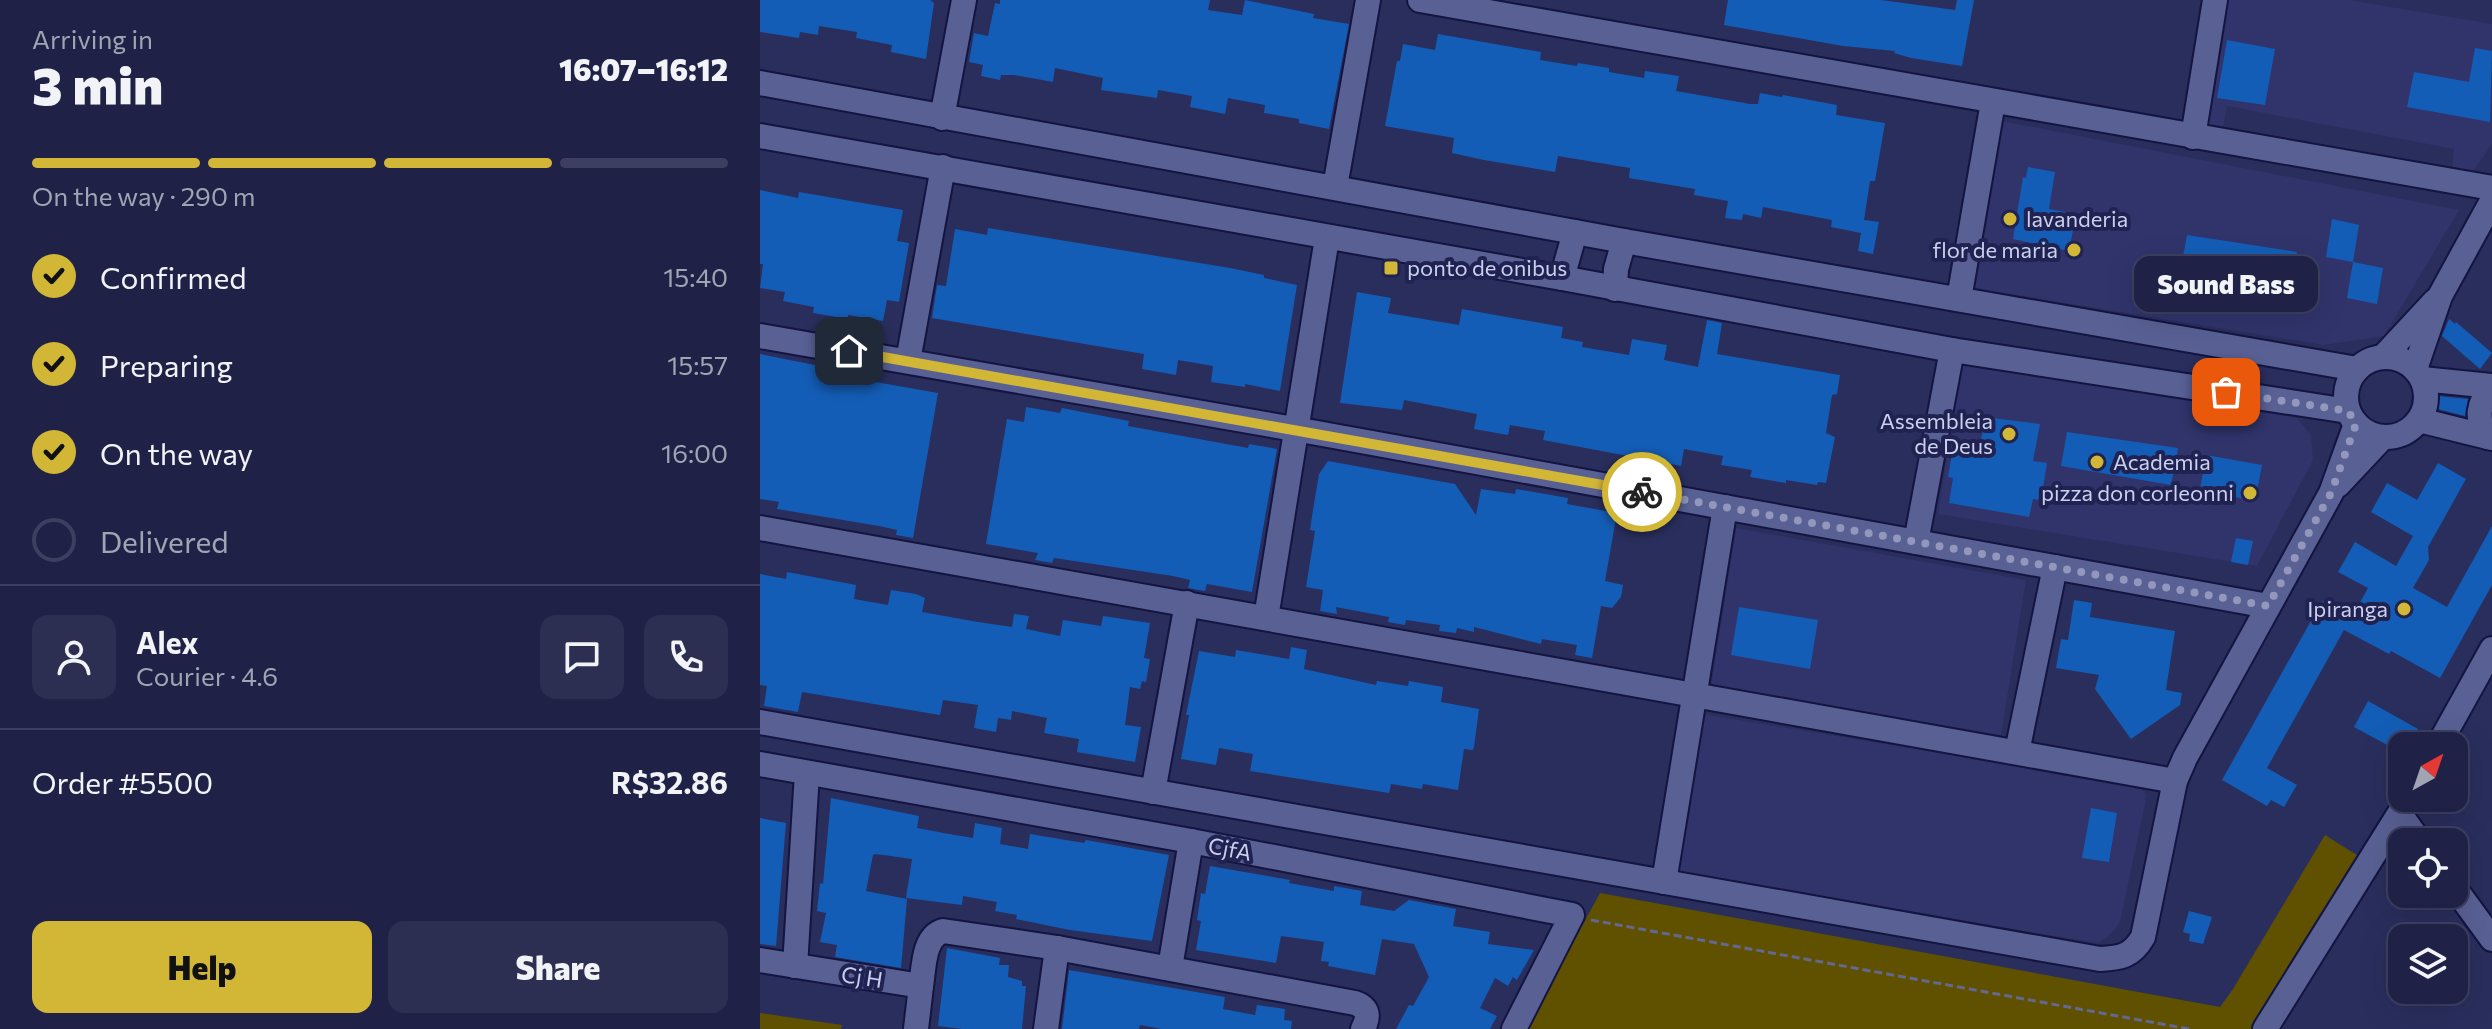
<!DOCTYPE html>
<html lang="en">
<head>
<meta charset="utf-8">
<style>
	:root { --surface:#1f2246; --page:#2c2f51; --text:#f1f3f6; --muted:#a1a4b3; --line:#3c3f5f; --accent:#d2b736 }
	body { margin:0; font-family:Commissioner,sans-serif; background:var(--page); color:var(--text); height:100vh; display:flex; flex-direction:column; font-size:30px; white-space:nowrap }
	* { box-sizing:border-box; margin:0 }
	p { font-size:26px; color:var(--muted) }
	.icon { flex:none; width:44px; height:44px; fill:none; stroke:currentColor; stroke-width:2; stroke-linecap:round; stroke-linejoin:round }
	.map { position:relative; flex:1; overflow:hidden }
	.details { display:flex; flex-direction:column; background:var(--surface); width:760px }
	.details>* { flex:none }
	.needle { width:52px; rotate:40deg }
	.tools { position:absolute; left:1628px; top:732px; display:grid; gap:16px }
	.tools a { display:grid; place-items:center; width:80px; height:80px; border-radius:16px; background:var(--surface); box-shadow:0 8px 32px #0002,0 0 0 2px var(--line); font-size:40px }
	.pin { position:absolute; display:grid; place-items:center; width:68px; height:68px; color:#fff; margin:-34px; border-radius:16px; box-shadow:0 4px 12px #0006 }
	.courier { position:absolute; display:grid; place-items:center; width:80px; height:80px; margin:-40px; border:6px solid #d2b736; border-radius:50%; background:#fff; color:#222; box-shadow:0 2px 10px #0007 }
	.bubble { position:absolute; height:56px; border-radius:16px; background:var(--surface); box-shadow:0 8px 32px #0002,0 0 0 2px var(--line); font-size:26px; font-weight:800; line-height:56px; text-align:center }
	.head em { font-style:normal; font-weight:800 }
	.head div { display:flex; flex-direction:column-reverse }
	.head { display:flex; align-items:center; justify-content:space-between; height:136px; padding:0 32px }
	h1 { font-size:52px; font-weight:800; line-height:60px }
	.bar { display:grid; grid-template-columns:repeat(4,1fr); gap:12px 8px; align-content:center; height:96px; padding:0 32px }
	.bar i { height:10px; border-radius:6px; background:var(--line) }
	.bar .current { background:var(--accent) }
	.bar p { grid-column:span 4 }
	.line { display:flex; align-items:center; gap:20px; padding:0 32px; border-top:2px solid var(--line) }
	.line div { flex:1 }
	.round { display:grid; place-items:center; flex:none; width:84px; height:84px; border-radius:16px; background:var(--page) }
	ol { padding:0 32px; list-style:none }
	li { display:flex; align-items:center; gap:24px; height:88px }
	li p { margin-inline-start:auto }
	li .icon { padding:8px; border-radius:50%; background:var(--accent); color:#111; stroke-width:4 }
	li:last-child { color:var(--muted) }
	li i { width:44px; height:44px; border:4px solid var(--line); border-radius:50% }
	.cta { display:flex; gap:16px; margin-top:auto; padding:16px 32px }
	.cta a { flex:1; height:92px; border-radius:16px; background:var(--accent); color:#111; font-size:32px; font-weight:800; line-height:92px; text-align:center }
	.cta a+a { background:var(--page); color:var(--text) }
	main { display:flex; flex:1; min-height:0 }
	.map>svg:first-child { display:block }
	.built { fill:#30346b }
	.green { fill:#605100 }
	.building { fill:#145db6 }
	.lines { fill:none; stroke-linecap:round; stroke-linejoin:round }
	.minor-casing { stroke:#131440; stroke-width:28 }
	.path { stroke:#636891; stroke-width:3; stroke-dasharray:8 4; stroke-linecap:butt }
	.minor { stroke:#596094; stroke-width:24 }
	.done { stroke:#9297bb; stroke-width:8; stroke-dasharray:0 14.4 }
	.route { stroke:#d2b736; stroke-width:10 }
	.poi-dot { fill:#d2b736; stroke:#202351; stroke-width:3 }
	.labels { text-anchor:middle; stroke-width:8; stroke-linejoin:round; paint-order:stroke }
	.poi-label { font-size:22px; fill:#cad0ee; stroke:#202351; text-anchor:end }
	.street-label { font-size:22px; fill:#cad0ee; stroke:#202351 }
</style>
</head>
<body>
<main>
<section class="details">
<div class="head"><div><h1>3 min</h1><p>Arriving in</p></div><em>16:07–16:12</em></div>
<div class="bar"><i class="current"></i><i class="current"></i><i class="current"></i><i></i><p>On the way · 290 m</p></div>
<ol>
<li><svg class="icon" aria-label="check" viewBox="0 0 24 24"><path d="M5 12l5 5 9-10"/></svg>Confirmed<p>15:40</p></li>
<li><svg class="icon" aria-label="check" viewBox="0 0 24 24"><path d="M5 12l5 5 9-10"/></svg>Preparing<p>15:57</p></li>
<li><svg class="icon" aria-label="check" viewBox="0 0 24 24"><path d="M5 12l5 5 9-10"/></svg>On the way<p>16:00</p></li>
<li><i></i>Delivered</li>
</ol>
<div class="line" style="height:144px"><a class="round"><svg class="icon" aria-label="person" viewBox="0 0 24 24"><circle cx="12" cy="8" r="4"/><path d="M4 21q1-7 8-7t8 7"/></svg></a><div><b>Alex</b><p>Courier · 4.6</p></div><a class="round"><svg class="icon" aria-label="chat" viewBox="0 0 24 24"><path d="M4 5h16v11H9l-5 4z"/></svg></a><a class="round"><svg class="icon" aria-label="phone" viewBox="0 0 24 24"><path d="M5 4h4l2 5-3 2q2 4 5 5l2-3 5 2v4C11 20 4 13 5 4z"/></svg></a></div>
<div class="line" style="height:104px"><div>Order #5500</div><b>R$32.86</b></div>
<div class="cta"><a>Help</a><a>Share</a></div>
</section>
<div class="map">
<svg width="1732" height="1029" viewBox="0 0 1732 1029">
	<rect width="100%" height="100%" fill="#292e5d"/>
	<g class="built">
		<polygon points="1465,0 1589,0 1732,24 1732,144 1714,170 1692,169 1694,149 1467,106 1462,132 1452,129 1444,123"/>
		<polygon points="1237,120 1699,210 1624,336 1564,345 1214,288"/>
		<polygon points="1201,364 1537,418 1551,435 1553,460 1497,566 1178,514"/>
		<polygon points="976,528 1266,580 1241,735 951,688"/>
		<polygon points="942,714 1377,785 1386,794 1385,804 1360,922 1350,935 1338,943 913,874"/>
	</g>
	<g class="green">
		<polygon points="1565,835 1600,857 1491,1029 766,1029 840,893 1460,1007 1473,989"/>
		<polygon points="0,1013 82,1025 81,1029 0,1029"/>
	</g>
	<g class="building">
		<polygon points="0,0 170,0 174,3 166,59 131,52 132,45 96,38 97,32 59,26 58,35 40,32 39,38 0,32"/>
		<polygon points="240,0 450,0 448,10 482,15 485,0 554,14 553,18 589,24 569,129 539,123 539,119 504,113 505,105 468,98 465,114 430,107 432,96 398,90 397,98 341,90 343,78 295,68 293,82 254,75 241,75 240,80 221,76 223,65 209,62 214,33 228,36 235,3 240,4"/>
		<polygon points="968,0 1121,0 1195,10 1197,0 1214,0 1202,66 1151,58 1134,53 1135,51 1083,46 964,25"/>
		<polygon points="678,34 781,52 780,60 817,66 818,63 849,68 849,72 884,78 885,71 919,76 916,91 990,104 998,104 1000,93 1022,97 1023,95 1077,105 1076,115 1125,123 1115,181 1110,181 1104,220 1119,222 1113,254 1098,251 1101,233 1071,227 1072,220 1003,207 1001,218 983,214 982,220 965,218 968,201 934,195 935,189 869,178 870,168 798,156 795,172 724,160 692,153 694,138 625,126 637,61 640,61 643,44 675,50"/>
		<polygon points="1467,40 1515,49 1505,105 1457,98"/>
		<polygon points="1715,48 1732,51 1730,122 1647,107 1654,72 1709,82"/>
		<polygon points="1268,167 1295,172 1289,209 1316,214 1309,251 1253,239 1263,177 1266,178"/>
		<polygon points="0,190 38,198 39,192 143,210 137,241 149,243 139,302 127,300 123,321 88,315 88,319 53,313 54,307 23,301 25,292 0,288 3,264 0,264"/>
		<polygon points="1572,219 1599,225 1593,262 1566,257"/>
		<polygon points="228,228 470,268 504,275 504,278 537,285 520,391 485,384 485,387 451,382 453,366 418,360 416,375 382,369 384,354 172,318 177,285 186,286 195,229 227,235"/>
		<polygon points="1427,235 1537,252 1531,290 1449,276 1450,272 1421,267"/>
		<polygon points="1593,262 1623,268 1617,304 1587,298"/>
		<polygon points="597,292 631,298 628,313 699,325 702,309 803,327 801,338 823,342 822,347 869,355 872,339 907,345 904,360 938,367 947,320 962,323 957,354 1080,375 1077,394 1072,395 1066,433 1075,437 1066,483 1058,482 1057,485 1026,480 1026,483 990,477 992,470 961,465 963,456 924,449 921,466 783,440 785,431 750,425 748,435 714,429 717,414 644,400 642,410 580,403"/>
		<polygon points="1689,319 1695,324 1696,322 1732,353 1720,369 1682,336"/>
		<polygon points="0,354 60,366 60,371 76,375 178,393 153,538 136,535 137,530 119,526 17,509 19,502 0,499"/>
		<polygon points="1677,396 1708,399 1705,416 1674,408"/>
		<polygon points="266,407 300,413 302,408 369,421 368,426 488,448 489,444 517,449 492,592 447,584 445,591 428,588 430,580 413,576 294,558 292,563 275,560 278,553 226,544 247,419 264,422"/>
		<polygon points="1225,417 1280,424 1273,461 1287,463 1281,500 1273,499 1269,517 1189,503 1193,478 1188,477 1193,448 1219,452"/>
		<polygon points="1307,432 1418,448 1411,485 1301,466"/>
		<polygon points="1446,455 1502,465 1495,501 1440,490"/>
		<polygon points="568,461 695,484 716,515 721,489 755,494 756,489 791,495 808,498 807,504 857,513 845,581 863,585 861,597 852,608 841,606 832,658 815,655 817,645 782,639 781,644 714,627 714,632 697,628 696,633 679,631 680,625 646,620 645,625 628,622 629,617 576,607 577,614 560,611 563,590 546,587 555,531 550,530 553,510 559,474"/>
		<polygon points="1678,463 1706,479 1668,547 1669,560 1653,588 1687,607 1732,526 1732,585 1680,678 1631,651 1629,654 1584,630 1507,768 1537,785 1524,807 1511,800 1507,806 1462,780 1562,601 1592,617 1608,588 1578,572 1595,542 1636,566 1653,536 1611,512 1627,483 1657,500"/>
		<polygon points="1476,538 1493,541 1488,565 1471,562"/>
		<polygon points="27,572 96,585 94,599 128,605 131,590 156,594 165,598 162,612 218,622 252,627 254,614 269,616 266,629 300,636 303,620 341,626 343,616 390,623 384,658 390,659 386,682 382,681 380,689 370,687 365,725 381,727 375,762 317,752 319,739 284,733 287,718 252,711 251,720 238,718 236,732 214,728 218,705 183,700 180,715 42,692 38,712 4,706 7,686 0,685 0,574 26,579"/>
		<polygon points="1314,600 1332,603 1330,617 1415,631 1406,690 1422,693 1420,705 1371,739 1335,689 1339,675 1296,668 1301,639 1308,640"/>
		<polygon points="979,607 1058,620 1050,669 971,655"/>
		<polygon points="531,647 547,650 544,669 616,685 617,681 648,686 649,681 683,687 681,702 719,709 714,747 713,750 704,749 698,790 663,784 662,789 631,784 629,793 490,771 493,754 459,748 456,765 421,759 429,715 426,715 439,651 475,657 476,650 529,659"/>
		<polygon points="1608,701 1658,729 1649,746 1642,746 1642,753 1594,727"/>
		<polygon points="71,798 159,816 157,828 189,834 213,838 215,823 242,828 240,844 268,849 270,834 324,843 326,840 409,855 392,941 310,930 256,919 257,915 235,911 237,902 203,896 202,905 146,898 152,859 116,854 113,855 106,891 147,899 141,968 75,957 77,945 60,942 66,913 57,911 60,883 63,884"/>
		<polygon points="1331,808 1357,813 1349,862 1322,858"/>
		<polygon points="0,818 26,823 16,946 0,944"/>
		<polygon points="450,866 530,880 529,883 574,891 574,886 602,891 600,905 634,911 649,900 696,909 693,926 730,932 728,944 774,950 757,980 753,977 748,986 735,978 720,1008 737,1016 730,1029 636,1029 649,1005 653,1006 669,977 654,944 622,939 615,975 568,966 569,962 561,961 564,942 521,936 516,963 436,950 441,921 437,920 441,893 445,894"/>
		<polygon points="1429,911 1452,917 1443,944 1429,941 1430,934 1423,932"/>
		<polygon points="187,948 240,958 239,965 249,965 248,977 262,981 262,986 266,986 262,1029 202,1029 178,1026"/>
		<polygon points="309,970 465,997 463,1009 495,1015 497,1005 525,1009 524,1020 532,1021 531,1029 402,1029 380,1025 379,1029 302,1029"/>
	</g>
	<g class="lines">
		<defs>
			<g id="minor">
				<polyline points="660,0 1732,188"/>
				<polyline points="0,83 864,241 1597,369"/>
				<polyline points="182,118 204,0"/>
				<polyline points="0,136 802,278 1192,350 1588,411"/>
				<polyline points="1433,137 1455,0"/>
				<polyline points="575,187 608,0"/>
				<polyline points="802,278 815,232"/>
				<polyline points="855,289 856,269 864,241"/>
				<polyline points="1199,299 1233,102"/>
				<polyline points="0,336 557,433 1508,606"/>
				<polyline points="1623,357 1675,301"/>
				<circle cx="1626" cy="397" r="40"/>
				<polyline points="148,361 183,167"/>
				<polyline points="1655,369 1680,296 1732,201"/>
				<polyline points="1662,379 1732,386"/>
				<polyline points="1659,420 1732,438"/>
				<path d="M1728,437C1714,418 1719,403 1732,386"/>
				<polyline points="1578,485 1623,437"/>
				<polyline points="0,528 1415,781"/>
				<polyline points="1156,542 1192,350"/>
				<polyline points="506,618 567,238"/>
				<path d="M0,722L1340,959C1361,958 1372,956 1383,937L1415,781L1425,758L1571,493L1596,424"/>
				<polyline points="1678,746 1732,649"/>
				<polyline points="1257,752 1295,567"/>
				<polyline points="0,764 431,841 812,915 754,1029"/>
				<polyline points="393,792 427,603"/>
				<polyline points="1640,814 1660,842"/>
				<polyline points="904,882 965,507"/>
				<polyline points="1694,887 1732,939"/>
				<polyline points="0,960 161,986 156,1029"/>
				<polyline points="35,966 47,773"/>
				<polyline points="410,968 431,841"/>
				<path d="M161,986C164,968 163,937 183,931L297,948L595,1003C609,1008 609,1017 603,1029"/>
				<polyline points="286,1029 297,948"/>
				<polyline points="1505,1029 1649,798"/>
			</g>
		</defs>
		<use href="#minor" class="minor-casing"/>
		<polyline class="path" points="831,920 1429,1029"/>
		<use href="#minor" class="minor"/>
	</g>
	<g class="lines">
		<polyline class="done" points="882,492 1508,606 1571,493 1596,424 1588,411 1466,392"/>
		<polyline class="route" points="89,351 882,492"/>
	</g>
	<g class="poi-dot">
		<circle cx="1250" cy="219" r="8"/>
		<circle cx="1314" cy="250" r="8"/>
		<rect x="623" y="260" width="16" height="16" rx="4"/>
		<circle cx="1249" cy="434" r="8"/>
		<circle cx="1337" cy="462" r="8"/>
		<circle cx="1490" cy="493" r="8"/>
		<circle cx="1644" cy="609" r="8"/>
	</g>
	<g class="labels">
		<g class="poi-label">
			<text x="1266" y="227" text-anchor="start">lavanderia</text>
			<text x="1298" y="258">flor de maria</text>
			<text x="647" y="276" text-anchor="start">ponto de onibus</text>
			<text x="1233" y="429">Assembleia<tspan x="1233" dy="25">de Deus</tspan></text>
			<text x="1353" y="470" text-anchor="start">Academia</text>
			<text x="1474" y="501">pizza don corleonni</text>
			<text x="1628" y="617">Ipiranga</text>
		</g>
		<g class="street-label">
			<text transform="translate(470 849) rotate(11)" y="8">CjfA</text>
			<text transform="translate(102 977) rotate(9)" y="8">Cj H</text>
		</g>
	</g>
</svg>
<div class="tools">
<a><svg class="needle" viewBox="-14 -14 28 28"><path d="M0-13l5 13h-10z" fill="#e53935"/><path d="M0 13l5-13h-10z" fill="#a1a4b3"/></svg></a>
<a><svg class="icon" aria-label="locate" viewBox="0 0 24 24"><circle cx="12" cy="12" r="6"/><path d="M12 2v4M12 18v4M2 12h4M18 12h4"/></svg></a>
<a><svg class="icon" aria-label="layers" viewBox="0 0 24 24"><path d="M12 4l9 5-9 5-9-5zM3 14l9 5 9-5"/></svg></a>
</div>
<div class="pin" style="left:1466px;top:392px;background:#ea580c"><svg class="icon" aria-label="bag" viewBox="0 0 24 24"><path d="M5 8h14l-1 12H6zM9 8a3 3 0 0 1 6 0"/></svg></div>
<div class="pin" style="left:89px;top:351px;background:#1f2937"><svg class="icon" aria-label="home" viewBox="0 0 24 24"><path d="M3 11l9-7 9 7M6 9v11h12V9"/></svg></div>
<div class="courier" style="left:882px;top:492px"><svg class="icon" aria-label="bike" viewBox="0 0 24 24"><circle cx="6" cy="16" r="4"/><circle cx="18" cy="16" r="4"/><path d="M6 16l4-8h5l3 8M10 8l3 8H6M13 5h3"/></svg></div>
<div class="bubble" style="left:1374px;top:256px;width:184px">Sound Bass</div>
</div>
</main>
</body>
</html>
